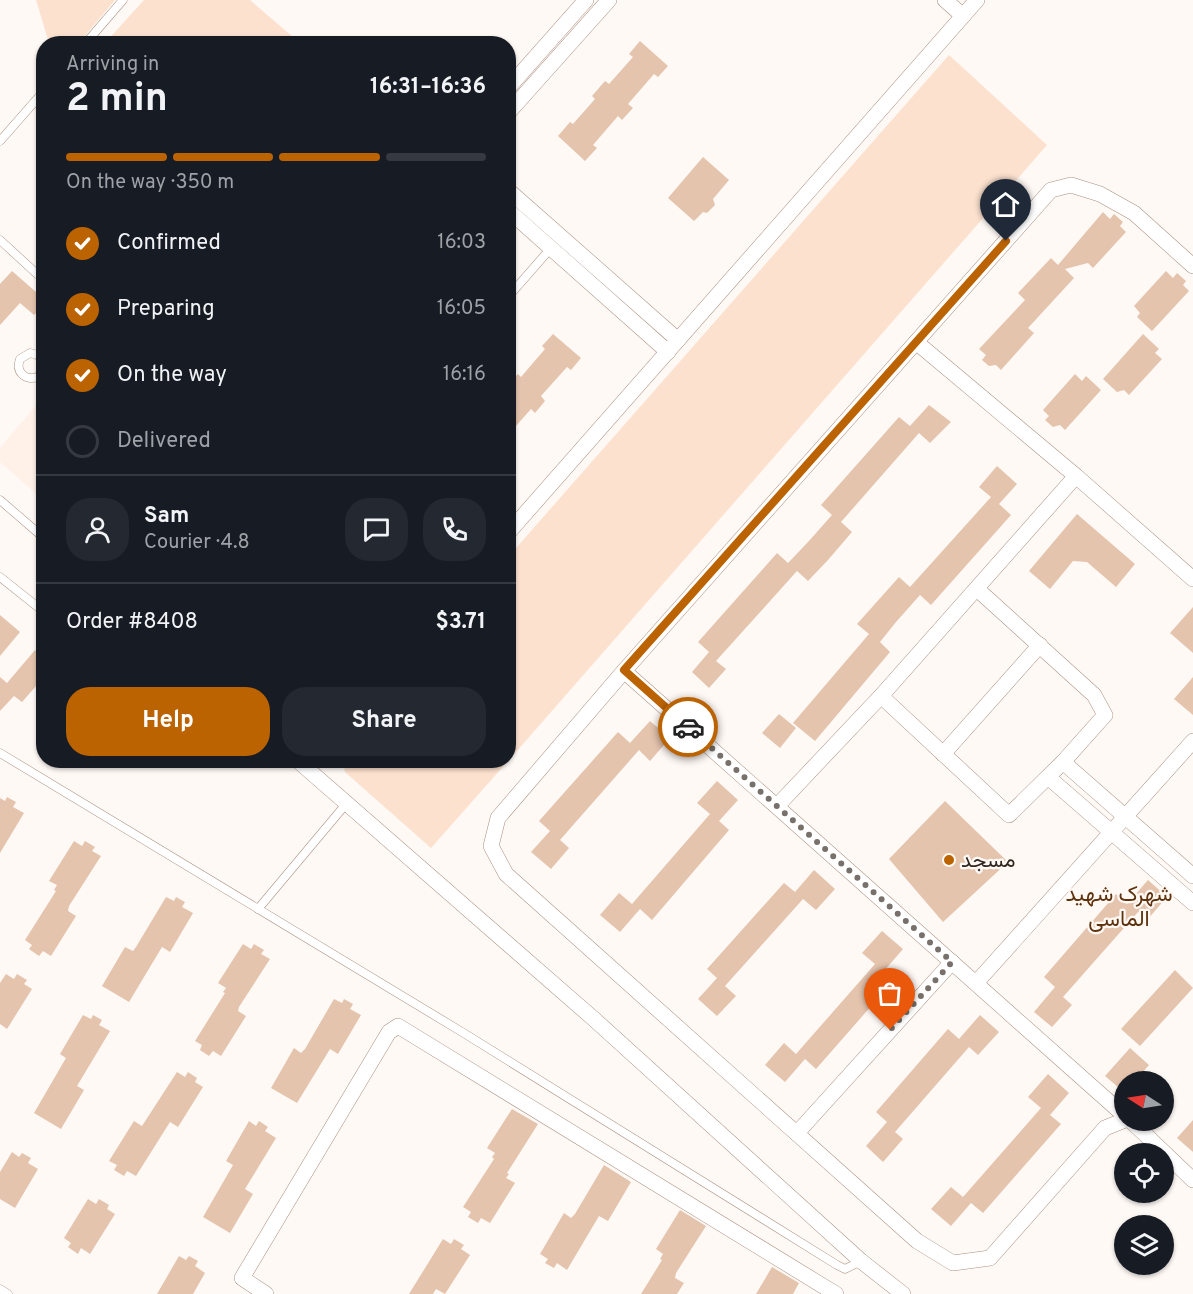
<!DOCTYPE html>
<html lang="en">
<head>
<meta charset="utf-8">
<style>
	:root { --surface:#171b24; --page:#242831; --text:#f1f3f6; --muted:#9ea1a6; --line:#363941; --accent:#bc6301 }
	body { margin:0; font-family:Overpass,Vazirmatn,sans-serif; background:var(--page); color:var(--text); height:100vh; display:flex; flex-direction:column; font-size:22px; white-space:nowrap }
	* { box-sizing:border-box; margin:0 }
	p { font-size:20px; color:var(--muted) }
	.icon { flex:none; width:33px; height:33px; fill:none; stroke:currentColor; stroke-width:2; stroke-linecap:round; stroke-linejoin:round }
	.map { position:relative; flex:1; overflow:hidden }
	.panel { position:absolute; left:36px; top:36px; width:480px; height:732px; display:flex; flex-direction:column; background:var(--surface); border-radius:24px; box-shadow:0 2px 4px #0004 }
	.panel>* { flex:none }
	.needle { width:39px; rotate:282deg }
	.controls { position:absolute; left:1114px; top:1071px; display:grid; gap:12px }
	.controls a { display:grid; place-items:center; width:60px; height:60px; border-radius:50%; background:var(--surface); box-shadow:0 2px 4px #0004; font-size:30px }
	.pin { position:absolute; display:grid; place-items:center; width:51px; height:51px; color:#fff; margin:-62px -26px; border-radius:50% 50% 50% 0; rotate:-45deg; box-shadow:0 0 6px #0007 }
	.pin .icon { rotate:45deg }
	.courier { position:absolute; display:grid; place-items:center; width:60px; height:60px; margin:-30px; border:4px solid #bc6301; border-radius:50%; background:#fff; color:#222; box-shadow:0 2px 8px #0007 }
	.summary em { font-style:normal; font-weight:700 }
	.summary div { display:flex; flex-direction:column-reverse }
	.summary { display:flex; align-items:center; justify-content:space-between; height:102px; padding:0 30px }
	h1 { font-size:39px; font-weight:700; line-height:45px }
	.bar { display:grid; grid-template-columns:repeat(4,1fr); gap:9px 6px; align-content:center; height:72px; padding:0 30px }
	.bar i { height:8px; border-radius:4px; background:var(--line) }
	.bar .on { background:var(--accent) }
	.bar p { grid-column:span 4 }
	.line { display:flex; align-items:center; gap:15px; padding:0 30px; border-top:2px solid var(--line) }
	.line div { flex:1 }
	.round { display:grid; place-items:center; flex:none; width:63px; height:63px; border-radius:24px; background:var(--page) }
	ol { padding:0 30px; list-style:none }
	li { display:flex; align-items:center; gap:18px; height:66px }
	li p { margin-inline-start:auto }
	li .icon { padding:6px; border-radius:50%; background:var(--accent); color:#fff; stroke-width:4 }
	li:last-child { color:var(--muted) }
	li i { width:33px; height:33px; border:3px solid var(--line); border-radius:50% }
	.primary-button { display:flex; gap:12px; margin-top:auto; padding:12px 30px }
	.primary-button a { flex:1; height:69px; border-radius:24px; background:var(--accent); color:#fff; font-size:24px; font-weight:700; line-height:69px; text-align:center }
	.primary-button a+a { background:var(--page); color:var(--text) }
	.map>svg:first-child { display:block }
	.built { fill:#fff1e7 }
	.green { fill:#fce1ce }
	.building { fill:#e5c4ad }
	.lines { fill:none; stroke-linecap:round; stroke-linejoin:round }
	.service-casing { stroke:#ab9180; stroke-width:9 }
	.minor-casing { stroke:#ab9180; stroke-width:16 }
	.service { stroke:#fff; stroke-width:8 }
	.minor { stroke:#fff; stroke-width:15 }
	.done { stroke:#78706a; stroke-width:6; stroke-dasharray:0 10.8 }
	.route { stroke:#bc6301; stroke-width:8 }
	.poi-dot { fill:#bc6301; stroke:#fff9f6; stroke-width:2 }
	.labels { text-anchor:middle; stroke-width:4.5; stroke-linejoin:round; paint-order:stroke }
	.poi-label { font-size:21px; fill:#30261f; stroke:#fff9f6; text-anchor:start }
	.neighbourhood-label { font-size:22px; fill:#5e320c; stroke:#fff9f6 }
</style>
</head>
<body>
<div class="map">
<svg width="1193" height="1294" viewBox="0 0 1193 1294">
	<rect width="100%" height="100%" fill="#fff9f6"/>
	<polygon class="built" points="43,397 43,500 0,462 0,448"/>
	<g class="green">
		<polygon points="36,0 115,0 78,44 49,43"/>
		<polygon points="144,0 250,0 300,43 105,43"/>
		<polygon points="949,55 1047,145 509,760 509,556"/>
		<polygon points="343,761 343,760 508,761 431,848 345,772"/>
	</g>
	<g class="building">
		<polygon points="640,41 668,66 658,77 654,74 628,104 633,108 622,120 618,116 593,145 597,148 585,161 558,136 570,122 573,124 595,99 592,96 605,81 609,84 633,57 629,54"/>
		<polygon points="703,157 729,180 713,199 715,205 707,213 703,212 694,221 668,198"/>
		<polygon points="1103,212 1110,219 1114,214 1123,222 1120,226 1126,232 1093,268 1088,263 1065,269 1074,278 1028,328 1034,333 1001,370 996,365 989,366 982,360 986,355 979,349 1025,300 1018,293 1051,258 1058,265"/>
		<polygon points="12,271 44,299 44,305 34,315 20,303 0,325 0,284"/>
		<polygon points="1166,271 1173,278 1177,273 1186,281 1183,285 1189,291 1152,331 1137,317 1140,313 1134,306"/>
		<polygon points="553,334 581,358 571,370 567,367 541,396 545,401 535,413 531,409 508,435 508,384 518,374 521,377 545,349 542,346"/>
		<polygon points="1143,334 1159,349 1155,353 1162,359 1129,395 1124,390 1117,392 1103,379"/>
		<polygon points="1075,374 1082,381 1086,376 1101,390 1065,430 1060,425 1053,427 1045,420 1049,416 1043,410"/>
		<polygon points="929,405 951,422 930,443 919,433 841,522 852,532 828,560 808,581 797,571 716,661 726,669 709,688 692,672 709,652 698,642 777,553 788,563 808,542 832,515 821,505 899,417 910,426"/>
		<polygon points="997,466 1017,484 999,504 1011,515 931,605 920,595 896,622 880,642 890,652 815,741 793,723 869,634 857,624 899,577 910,587 991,497 979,487"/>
		<polygon points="1077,514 1135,564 1116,587 1087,562 1073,561 1050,589 1029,571"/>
		<polygon points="1193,607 1193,653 1170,633"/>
		<polygon points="0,615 20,632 0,656"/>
		<polygon points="35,650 44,657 44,677 22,702 14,696 0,711 0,677 7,683"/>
		<polygon points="1193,677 1193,715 1174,699"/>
		<polygon points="779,714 796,728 780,748 762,733"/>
		<polygon points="650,721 670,738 650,761 639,750 560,840 569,848 551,869 531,852 550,831 539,821 618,732 630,743"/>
		<polygon points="717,781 738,800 719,821 729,830 652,920 640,909 620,932 600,915 619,893 632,904 710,814 697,803"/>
		<polygon points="7,797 16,802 13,807 24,813 0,853 0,798 5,801"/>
		<polygon points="945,801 1008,862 943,922 889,859"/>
		<polygon points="74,841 82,846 85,841 95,847 92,851 101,856 69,906 68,911 76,916 51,956 43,951 39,956 29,949 32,945 25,940 56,891 54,890 57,885 49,881"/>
		<polygon points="814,870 835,889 816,910 803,899 725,986 736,996 717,1016 698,999 717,978 707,969 784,883 795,892"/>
		<polygon points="1148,880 1167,897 1147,920 1138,912 1063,997 1072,1005 1052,1027 1034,1012 1055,987 1044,977 1116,894 1127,904"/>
		<polygon points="166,897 174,901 176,897 185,902 182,907 193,913 170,952 162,947 129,1002 102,986 125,947 133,951 136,947"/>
		<polygon points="882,931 903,949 884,971 894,980 816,1069 805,1059 785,1082 765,1065 784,1043 796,1054 875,964 862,953"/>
		<polygon points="243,944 251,949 254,944 264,950 261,954 270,959 239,1007 238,1011 246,1016 221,1056 213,1051 209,1056 200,1050 202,1045 195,1041 225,993 223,992 226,988 218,983"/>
		<polygon points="1175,970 1193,988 1140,1046 1121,1029"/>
		<polygon points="6,974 14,979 17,974 27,980 24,984 32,989 7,1029 0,1024 0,983"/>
		<polygon points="334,999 342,1003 344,999 353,1004 350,1009 361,1015 338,1054 330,1049 297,1103 271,1088 294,1048 301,1053 305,1049"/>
		<polygon points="83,1015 91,1019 93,1015 102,1020 99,1025 110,1031 77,1086 84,1090 61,1129 34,1113 66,1058 60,1054"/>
		<polygon points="980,1015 999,1032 978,1055 969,1047 895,1132 903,1139 883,1162 866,1146 887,1122 876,1112 948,1029 959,1039"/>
		<polygon points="1130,1048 1149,1065 1134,1082 1125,1082 1125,1093 1105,1076"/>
		<polygon points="177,1072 185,1077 188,1072 197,1078 195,1082 203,1087 178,1127 170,1122 136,1176 127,1171 124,1176 114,1170 117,1165 109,1161 134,1121 142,1126"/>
		<polygon points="1048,1074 1069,1093 1050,1115 1061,1124 983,1213 971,1203 951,1226 931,1209 951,1187 963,1197 1041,1108 1028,1097"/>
		<polygon points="512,1109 538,1124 507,1173 509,1174 506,1178 515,1183 490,1223 481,1218 478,1223 468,1217 471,1212 463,1207 494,1159 492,1157 495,1153 487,1148"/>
		<polygon points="1193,1120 1193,1152 1177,1138"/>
		<polygon points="249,1121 256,1126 259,1121 268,1127 265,1131 276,1138 245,1189 253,1194 230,1233 203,1217 233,1165 226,1161"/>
		<polygon points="12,1152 19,1157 22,1153 31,1158 28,1163 38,1169 15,1208 0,1199 0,1172"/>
		<polygon points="604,1165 631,1182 608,1221 599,1216 567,1270 557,1263 554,1268 545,1263 548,1259 540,1254 564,1213 571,1218 575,1214"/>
		<polygon points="88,1199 96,1204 99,1199 109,1205 107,1209 115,1214 90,1254 81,1248 78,1254 68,1247 71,1243 64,1238"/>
		<polygon points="680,1210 706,1226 676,1273 675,1278 684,1283 677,1294 641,1294 662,1260 660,1259 663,1254 656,1249"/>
		<polygon points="443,1239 451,1244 454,1239 464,1245 461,1249 470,1255 445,1294 436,1289 433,1294 409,1294"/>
		<polygon points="179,1256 186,1260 189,1256 198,1261 195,1266 205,1273 193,1294 157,1294"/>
		<polygon points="772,1267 799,1283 793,1294 756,1294"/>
	</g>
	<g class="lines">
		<defs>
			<g id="service">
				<polyline points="85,44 123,0"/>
				<polyline points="0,141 44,91"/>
				<polyline points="0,240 37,274"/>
				<polyline points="508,297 551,248"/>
				<path d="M44,364L38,355L30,353L20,359C15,372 25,381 38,377L44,367"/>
				<polyline points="0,500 44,538"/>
				<polyline points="0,577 44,612"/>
				<polyline points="0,753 462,1032 837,1265 845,1269 861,1261"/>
				<polyline points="258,909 346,804"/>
				<polyline points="0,1289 8,1294"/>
			</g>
			<g id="minor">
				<polyline points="945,0 963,16"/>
				<polyline points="508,88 586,0"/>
				<polyline points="508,113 609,0"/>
				<polyline points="508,190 678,340"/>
				<polyline points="508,210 668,352"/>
				<polyline points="916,342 1076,476 1193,579"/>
				<polyline points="508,533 977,0"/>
				<polyline points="624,671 1125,1116"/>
				<polyline points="881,696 1009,815 1063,762 1105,715 1094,695 977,589"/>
				<polyline points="943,754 1040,645"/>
				<polyline points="297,760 595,1020 861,1261 903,1294"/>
				<polyline points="1063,762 1193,876"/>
				<polyline points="1048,777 1193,903"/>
				<polyline points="777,806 881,696 1076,476"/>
				<polyline points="976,983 1193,741"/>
				<polyline points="1125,1120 1105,1128 990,1258 953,1263 917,1241 506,874 491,846 498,818 624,671 1051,190 1071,185 1100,194 1134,213 1193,266"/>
				<polyline points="1130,1120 1193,1180"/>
				<polyline points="797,1133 952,962"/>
				<polyline points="266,1294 242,1278 389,1032 398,1026 836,1294"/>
			</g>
		</defs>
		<use href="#service" class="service-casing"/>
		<use href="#minor" class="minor-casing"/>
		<use href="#service" class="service"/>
		<use href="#minor" class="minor"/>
	</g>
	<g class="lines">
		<polyline class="done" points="688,727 952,962 890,1030"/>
		<polyline class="route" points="688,727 624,670 1006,241"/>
	</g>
	<circle class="poi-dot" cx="949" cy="860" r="6"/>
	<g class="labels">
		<g class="poi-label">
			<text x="961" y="867">مسجد</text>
		</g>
		<g class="neighbourhood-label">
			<text x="1119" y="901">شهرک شهید<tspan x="1119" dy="25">الماسی</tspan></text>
		</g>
	</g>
</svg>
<div class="controls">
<a><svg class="needle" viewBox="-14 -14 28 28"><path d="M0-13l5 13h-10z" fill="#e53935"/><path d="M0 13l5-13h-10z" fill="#9ea1a6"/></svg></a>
<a><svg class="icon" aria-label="locate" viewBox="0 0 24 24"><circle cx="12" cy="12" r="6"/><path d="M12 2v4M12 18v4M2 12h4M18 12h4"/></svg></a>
<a><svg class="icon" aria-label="layers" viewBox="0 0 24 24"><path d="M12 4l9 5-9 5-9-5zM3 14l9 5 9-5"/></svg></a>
</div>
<div class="pin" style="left:890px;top:1030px;background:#ea580c"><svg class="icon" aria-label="bag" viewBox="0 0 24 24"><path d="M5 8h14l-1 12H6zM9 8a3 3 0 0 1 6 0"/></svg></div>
<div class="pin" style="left:1006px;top:241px;background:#1f2937"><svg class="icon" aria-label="home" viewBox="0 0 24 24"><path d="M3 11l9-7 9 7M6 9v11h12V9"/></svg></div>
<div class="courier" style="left:688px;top:727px"><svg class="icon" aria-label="car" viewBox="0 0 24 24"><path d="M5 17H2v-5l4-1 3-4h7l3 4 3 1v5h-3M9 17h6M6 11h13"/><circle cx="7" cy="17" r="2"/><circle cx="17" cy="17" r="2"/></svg></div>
<section class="panel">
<div class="summary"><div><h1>2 min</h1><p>Arriving in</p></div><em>16:31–16:36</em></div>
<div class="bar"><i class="on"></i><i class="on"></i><i class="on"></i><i></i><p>On the way · 350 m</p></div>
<ol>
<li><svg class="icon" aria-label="check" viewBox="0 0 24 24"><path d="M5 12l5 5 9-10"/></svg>Confirmed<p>16:03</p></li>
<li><svg class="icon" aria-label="check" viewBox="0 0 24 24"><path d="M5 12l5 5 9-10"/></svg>Preparing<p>16:05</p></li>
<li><svg class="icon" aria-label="check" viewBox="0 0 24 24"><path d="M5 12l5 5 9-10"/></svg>On the way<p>16:16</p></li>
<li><i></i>Delivered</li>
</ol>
<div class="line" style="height:108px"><a class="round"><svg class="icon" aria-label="person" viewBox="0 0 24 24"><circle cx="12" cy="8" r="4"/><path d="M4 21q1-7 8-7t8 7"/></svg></a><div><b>Sam</b><p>Courier · 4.8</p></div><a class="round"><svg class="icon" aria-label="chat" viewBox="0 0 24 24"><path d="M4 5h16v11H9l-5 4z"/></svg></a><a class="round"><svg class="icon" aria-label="phone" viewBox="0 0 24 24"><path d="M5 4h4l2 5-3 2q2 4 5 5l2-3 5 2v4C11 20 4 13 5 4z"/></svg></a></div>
<div class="line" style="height:78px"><div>Order #8408</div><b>$3.71</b></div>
<div class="primary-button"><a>Help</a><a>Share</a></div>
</section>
</div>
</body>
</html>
